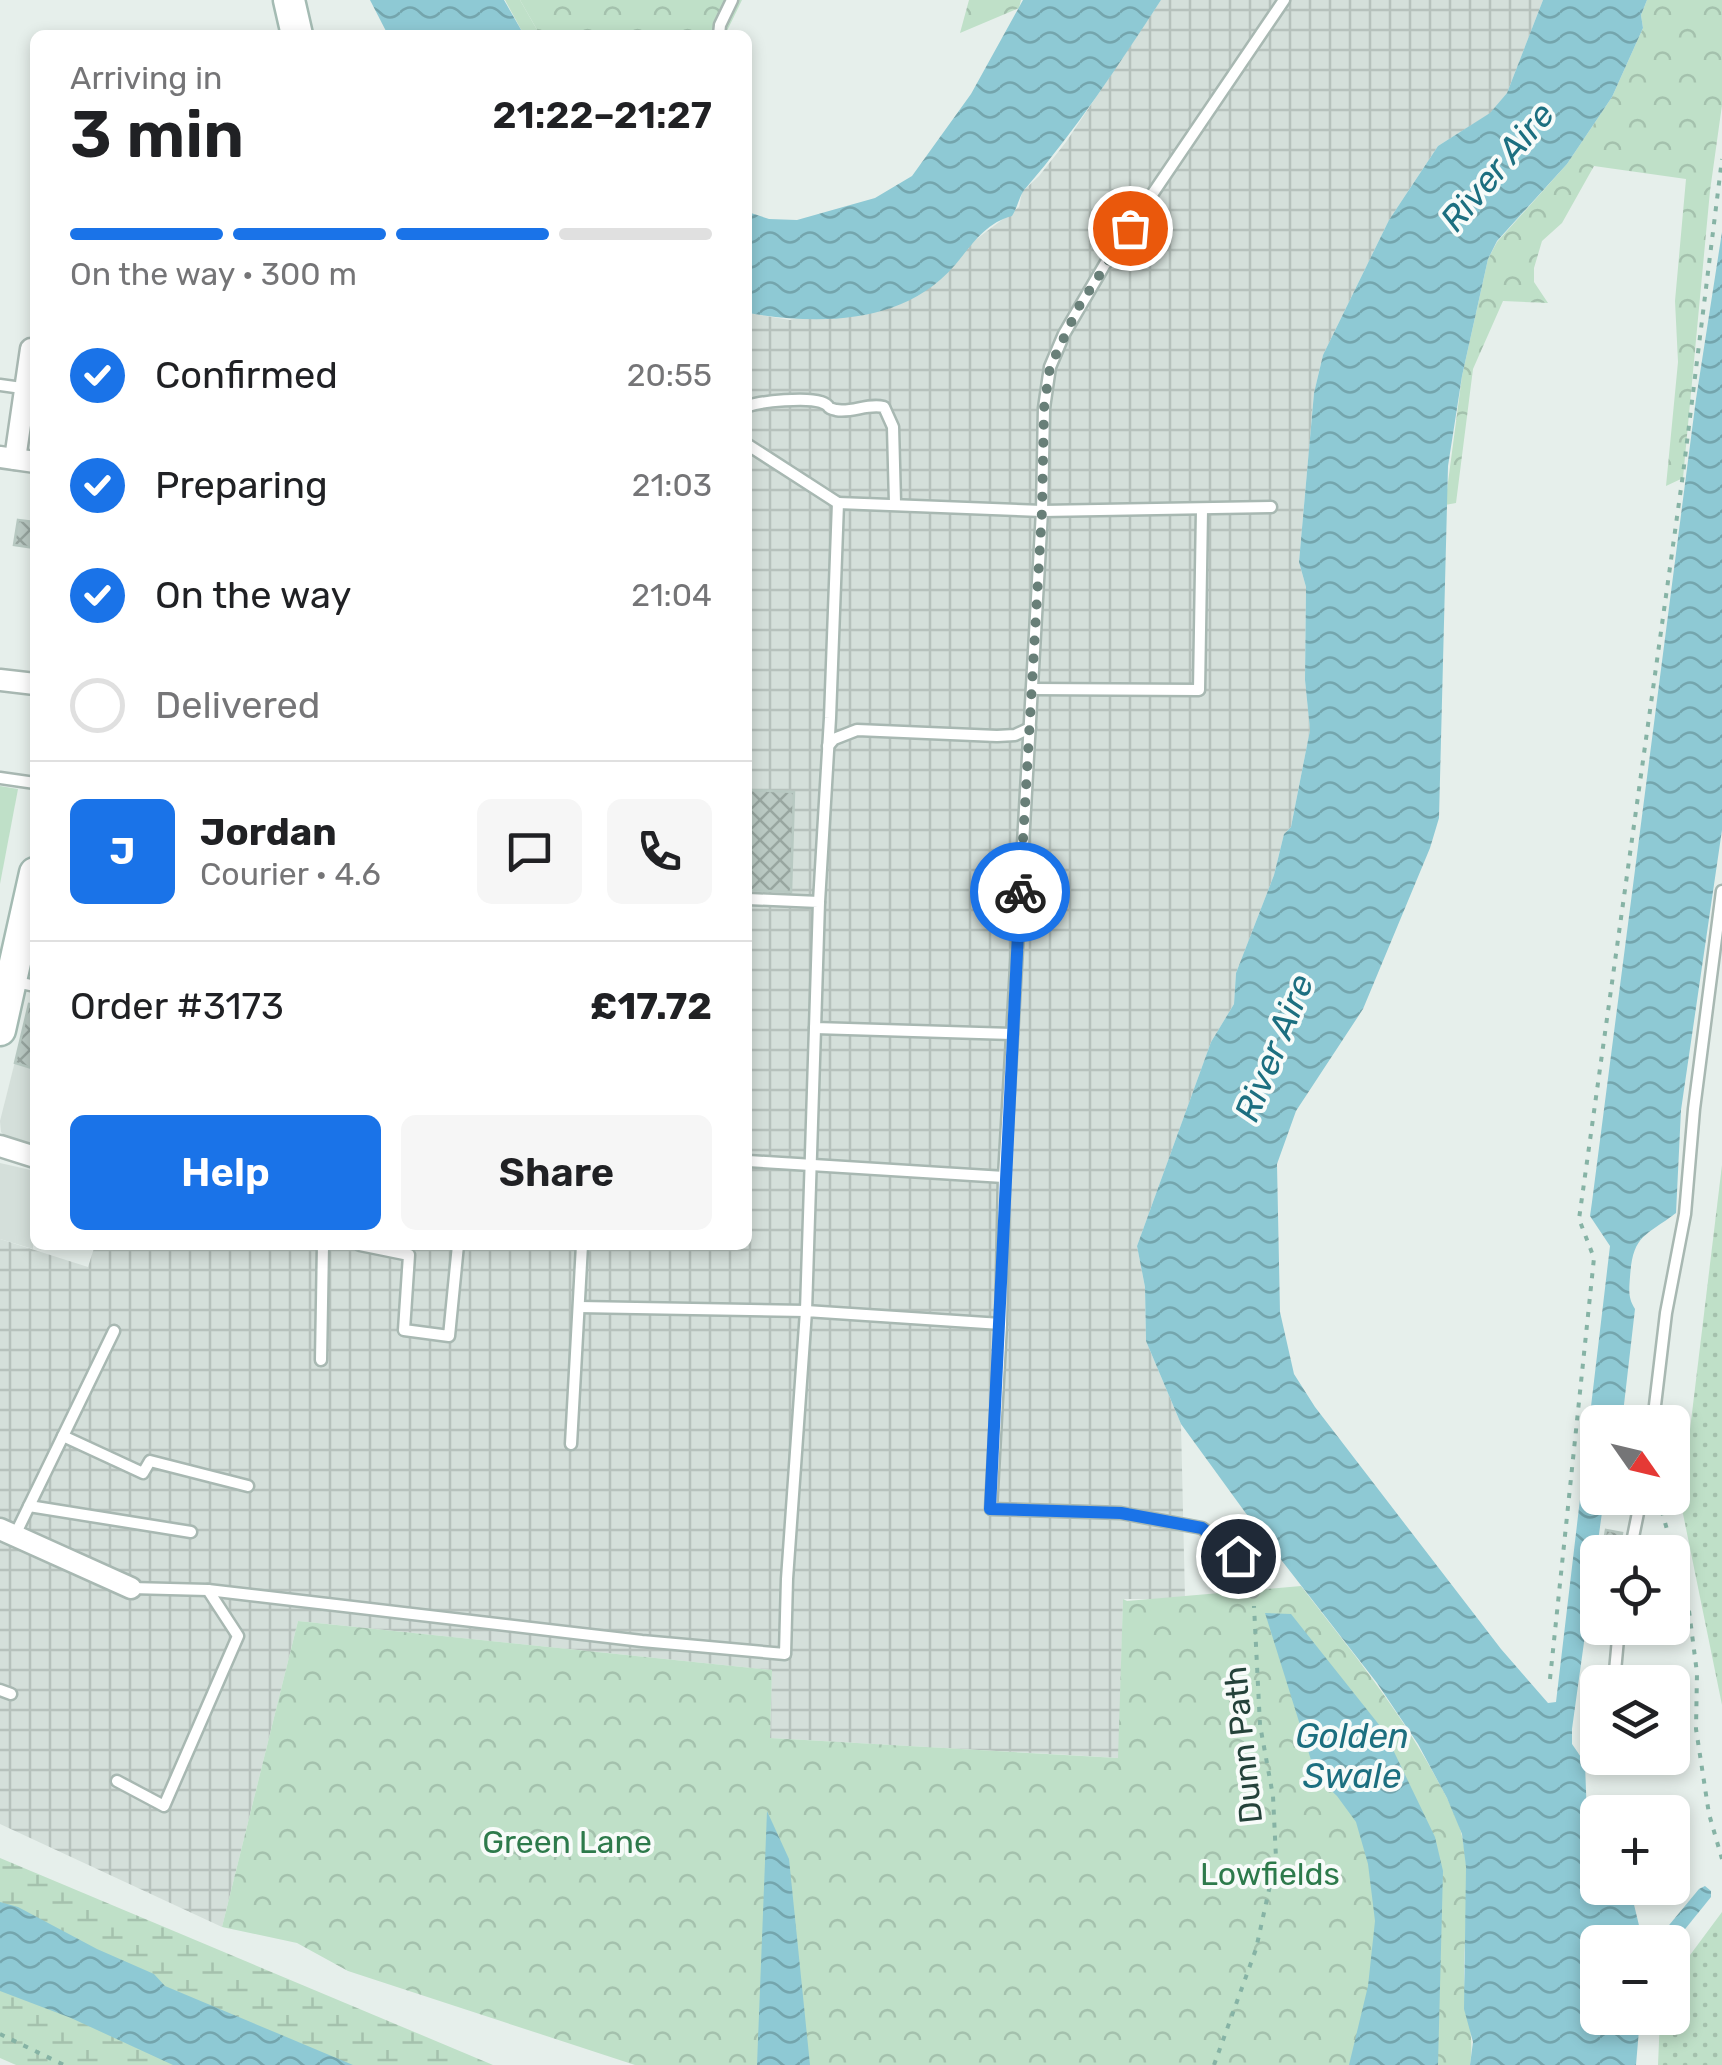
<!DOCTYPE html>
<html lang="en">
<head>
<meta charset="utf-8">
<style>
	:root { --surface:#fff; --page:#f6f6f6; --text:#202124; --muted:#757577; --line:#e0e0e0; --accent:#1a73e8 }
	body { margin:0; font-family:Rubik,sans-serif; background:var(--page); color:var(--text); height:100vh; display:flex; flex-direction:column; font-size:38px; white-space:nowrap }
	* { box-sizing:border-box; margin:0 }
	p { font-size:32px; color:var(--muted) }
	.icon { flex:none; width:55px; height:55px; fill:none; stroke:currentColor; stroke-width:2; stroke-linecap:round; stroke-linejoin:round }
	.map { position:relative; flex:1; overflow:hidden }
	.sheet { position:absolute; left:30px; top:30px; width:722px; height:1220px; display:flex; flex-direction:column; background:var(--surface); border-radius:15px; box-shadow:0 5px 15px #0003 }
	.sheet>* { flex:none }
	.needle { width:65px; rotate:124deg }
	.buttons { position:absolute; left:1580px; top:1405px; display:grid; gap:20px }
	.buttons a { display:grid; place-items:center; width:110px; height:110px; border-radius:15px; background:var(--surface); box-shadow:0 5px 15px #0003; font-size:50px }
	.pin { position:absolute; display:grid; place-items:center; width:85px; height:85px; color:#fff; margin:-42px; border:5px solid #fff; border-radius:50%; box-shadow:0 2px 10px #0007 }
	.courier { position:absolute; display:grid; place-items:center; width:100px; height:100px; margin:-50px; border:8px solid #1a73e8; border-radius:50%; background:#fff; color:#222; box-shadow:0 2px 12px #0007 }
	.summary em { font-style:normal; font-weight:600 }
	.summary div { display:flex; flex-direction:column-reverse }
	.summary { display:flex; align-items:center; justify-content:space-between; height:170px; padding:0 40px }
	h1 { font-size:65px; font-weight:600; line-height:75px }
	.bar { display:grid; grid-template-columns:repeat(4,1fr); gap:15px 10px; align-content:center; height:120px; padding:0 40px }
	.bar i { height:12px; border-radius:8px; background:var(--line) }
	.bar .selected { background:var(--accent) }
	.bar p { grid-column:span 4 }
	.line { display:flex; align-items:center; gap:25px; padding:0 40px; border-top:2px solid var(--line) }
	.line div { flex:1 }
	.round { display:grid; place-items:center; flex:none; width:105px; height:105px; border-radius:15px; background:var(--page) }
	ol { padding:0 40px; list-style:none }
	li { display:flex; align-items:center; gap:30px; height:110px }
	li p { margin-inline-start:auto }
	li .icon { padding:10px; border-radius:50%; background:var(--accent); color:#fff; stroke-width:4 }
	li:last-child { color:var(--muted) }
	li i { width:55px; height:55px; border:5px solid var(--line); border-radius:50% }
	.cta { display:flex; gap:20px; margin-top:auto; padding:20px 40px }
	.cta a { flex:1; height:115px; border-radius:15px; background:var(--accent); color:#fff; font-size:40px; font-weight:600; line-height:115px; text-align:center }
	.cta a+a { background:var(--page); color:var(--text) }
	.map>svg:first-child { display:block }
	.built { fill:#d4dfda }
	.industrial { fill:url(#industrial-grid) }
	.grass { fill:url(#grass-tufts) }
	.forest { fill:url(#forest-crowns) }
	.wetland { fill:url(#wetland-marsh) }
	.park { fill:url(#park-dots) }
	.garden { fill:#bfe0c8 }
	.water { fill:url(#water-waves) }
	.building { fill:url(#building-cross-hatch); stroke:#b8c9c2; stroke-width:2.5 }
	.lines { fill:none; stroke-linecap:round; stroke-linejoin:round }
	.lane-casing { stroke:#a8b8b2; stroke-width:15 }
	.street-casing { stroke:#a8b8b2; stroke-width:25 }
	.secondary-casing { stroke:#a4bbb3; stroke-width:35 }
	.path { stroke:#86b3a5; stroke-width:4; stroke-dasharray:5 8; stroke-linecap:butt }
	.lane { stroke:#fff; stroke-width:10 }
	.street { stroke:#fff; stroke-width:20 }
	.secondary { stroke:#fff; stroke-width:30 }
	.done { stroke:#687f78; stroke-width:10; stroke-dasharray:0 18 }
	.route { stroke:#1a73e8; stroke-width:12 }
	.labels { text-anchor:middle; stroke-width:8; stroke-linejoin:round; paint-order:stroke }
	.street-label { font-size:32px; fill:#24423a; stroke:#f7fbf9 }
	.park-label { font-size:32px; fill:#2d7a4b; stroke:#f7fbf9 }
	.water-label { font-size:35px; font-style:italic; fill:#1c6f80; stroke:#f7fbf9 }
</style>
</head>
<body>
<div class="map">
<svg width="1722" height="2065" viewBox="0 0 1722 2065">
	<defs>
		<pattern id="industrial-grid" width="8" height="8" patternUnits="userSpaceOnUse" patternTransform="scale(2.5)"><rect width="8" height="8" fill="#d4dfda"/><path d="M0 4h8M4 0v8" fill="none" stroke="#b6c1bc"/></pattern>
		<pattern id="grass-tufts" width="24" height="20" patternUnits="userSpaceOnUse" patternTransform="scale(2.5)"><rect width="24" height="20" fill="#bfe0c8"/><path d="M3 7l-1-3M5 7V3M7 7l1-3M15 17l-1-3M17 17v-4M19 17l1-3" fill="none" stroke="#a4c1ad"/></pattern>
		<pattern id="forest-crowns" width="20" height="18" patternUnits="userSpaceOnUse" patternTransform="scale(2.5)"><rect width="20" height="18" fill="#bfe0c8"/><path d="M2 6a3 3 0 1 1 6 0M12 15a3 3 0 1 1 6 0" fill="none" stroke="#a4c1ad"/></pattern>
		<pattern id="wetland-marsh" width="20" height="14" patternUnits="userSpaceOnUse" patternTransform="scale(2.5)"><rect width="20" height="14" fill="#bfe0c8"/><path d="M1 5h8M5 5V1M11 12h8M15 12V8" fill="none" stroke="#a4c1ad"/></pattern>
		<pattern id="park-dots" width="8" height="8" patternUnits="userSpaceOnUse" patternTransform="scale(2.5)"><rect width="8" height="8" fill="#bfe0c8"/><path d="M2 2h.1M6 6h.1" fill="none" stroke="#a4c1ad" stroke-width="1.8" stroke-linecap="round"/></pattern>
		<pattern id="water-waves" width="16" height="10" patternUnits="userSpaceOnUse" patternTransform="scale(2.5)"><rect width="16" height="10" fill="#8ec9d4"/><path d="M0 5q4-4 8 0t8 0" fill="none" stroke="#74a5ad"/></pattern>
		<pattern id="building-cross-hatch" width="8" height="8" patternUnits="userSpaceOnUse" patternTransform="scale(2.5)"><rect width="8" height="8" fill="#bbcac4"/><path d="M0 0l8 8M0 8l8-8" fill="none" stroke="#98a6a0"/></pattern>
	</defs>
	<rect width="100%" height="100%" fill="#e6efeb"/>
	<g class="built">
		<polygon points="35,982 35,1145 6,1137 1,1132 0,1121"/>
		<polygon points="0,1163 35,1171 33,1249 0,1239"/>
	</g>
	<polygon class="industrial" points="1161,0 1543,0 1507,93 1491,113 1438,146 1389,220 1323,355 1314,393 1299,562 1306,587 1305,680 1310,730 1291,827 1284,834 1274,875 1236,973 1234,1004 1211,1042 1137,1246 1145,1287 1146,1341 1181,1424 1185,1599 1123,1599 1119,1758 770,1738 772,1670 298,1621 222,1927 0,1824 0,1239 88,1267 95,1245 748,1245 748,313 790,320 954,266 970,244 1019,207 1022,192 1039,176 1066,142"/>
	<polygon class="grass" points="505,0 520,0 540,35 524,35"/>
	<g class="forest">
		<polygon points="520,0 742,0 725,35 540,35"/>
		<polygon points="969,0 1021,0 1019,8 960,33"/>
		<polygon points="1647,0 1722,0 1722,105 1710,191 1683,478 1666,486 1678,362 1675,301 1686,179 1594,166 1562,223 1542,241 1534,268 1534,282 1548,303 1503,301 1473,369 1456,503 1445,505 1462,376 1488,259 1497,242 1567,164 1612,97 1643,28 1641,15"/>
		<path d="M1301,1586C1348,1647 1397,1706 1434,1774C1444,1793 1458,1815 1462,1836C1472,1882 1464,1929 1464,1974C1465,2005 1475,2035 1470,2065H635L348,1971L297,1943L222,1927L298,1621L772,1670L770,1738L1118,1758L1123,1599L1127,1601Z"/>
	</g>
	<polygon class="wetland" points="0,1858 493,2065 16,2065 0,2058"/>
	<g class="park">
		<polygon points="1722,1165 1722,1705 1681,1504"/>
		<polygon points="1722,1912 1722,2065 1658,2065 1660,2018 1672,2018 1673,1978"/>
	</g>
	<polygon class="garden" points="0,786 18,789 0,884"/>
	<g class="water">
		<polygon points="370,0 504,0 524,35 388,35"/>
		<path d="M1023,0H1161C1118,66 1076,130 1025,189C1019,196 1018,207 1012,216C985,223 972,245 955,265C903,325 820,325 748,313V212L769,219L797,220L875,198L912,176L971,94Z"/>
		<path d="M1543,0H1647L1641,15L1643,28L1612,97L1567,164L1497,241L1488,259L1462,376L1448,466L1439,818L1430,848L1363,1009L1296,1111L1277,1164L1280,1312L1294,1374L1315,1407L1501,1649L1548,1703L1556,1702L1610,1246L1590,1216L1592,1202L1696,399L1722,232V830L1681,1110L1676,1213C1644,1237 1633,1235 1630,1277C1629,1290 1628,1298 1635,1309L1622,1422H1598V1498H1604L1572,1729V1744L1585,1763L1587,1818L1596,1819L1597,1824L1598,1888H1630L1643,1942H1598V2018H1640L1636,2065H1470L1473,2042L1464,2009L1466,1867L1462,1834L1447,1798L1418,1744L1377,1683L1258,1530L1181,1424L1146,1341L1145,1287L1137,1246L1211,1042L1234,1004L1236,973L1274,875L1284,834L1291,827L1310,730L1305,680L1306,587L1299,562L1314,393L1323,355L1389,220L1438,146L1490,113L1507,93Z"/>
		<polygon points="1265,1613 1291,1614 1384,1731 1435,1837 1443,1871 1438,2065 1349,2065 1368,1986 1375,1921 1368,1864 1356,1822 1337,1796 1316,1776"/>
		<polygon points="767,1811 789,1859 810,2065 757,2065"/>
		<polygon points="1705,1886 1711,1891 1711,1897 1673,1944 1655,1942 1699,1889"/>
		<polygon points="0,1902 18,1907 97,1949 154,1974 165,1986 353,2065 173,2065 71,2018 0,1991"/>
	</g>
	<g class="building">
		<polygon points="18,520 35,522 35,548 14,545"/>
		<polygon points="748,790 794,792 791,892 748,890"/>
		<polygon points="29,1004 35,1005 35,1069 15,1063"/>
		<polygon points="1606,1530 1622,1533 1619,1550 1603,1548"/>
	</g>
	<g class="lines">
		<defs>
			<g id="lane">
				<polyline points="719,35 720,25 732,0"/>
				<polyline points="0,385 29,389"/>
				<path d="M748,406C763,401 806,397 821,402C834,407 823,407 836,410C853,413 867,403 884,407L893,427L895,503"/>
				<polyline points="748,445 838,503"/>
				<polyline points="838,503 1042,511 1271,507"/>
				<polyline points="1032,689 1199,690 1202,510"/>
				<polyline points="828,746 834,739 857,730 997,736 1015,735 1030,728"/>
				<polyline points="0,778 35,783"/>
				<polyline points="748,899 819,902 815,1028 1012,1034"/>
				<polyline points="819,902 830,718 838,503"/>
				<polyline points="12,981 35,986"/>
				<polyline points="748,1161 1004,1177 1042,511 1044,408 1050,367 1064,334 1105,264 1284,0"/>
				<polyline points="1004,1177 1001,1324 991,1509 1121,1513 1202,1528 1238,1556 1253,1591"/>
				<polyline points="360,1245 409,1255 404,1330 449,1336 458,1245"/>
				<polyline points="579,1307 806,1311 815,1028"/>
				<polyline points="321,1360 323,1245"/>
				<polyline points="1653,1422 1666,1313 1685,1214 1694,1109 1722,891"/>
				<polyline points="63,1436 143,1473 150,1461 248,1486"/>
				<polyline points="571,1444 582,1245"/>
				<polyline points="29,1506 191,1532"/>
				<polyline points="15,1535 114,1331"/>
				<polyline points="1630,1552 1641,1498"/>
				<polyline points="131,1588 208,1590 642,1641 785,1654 787,1579 806,1311 1001,1324"/>
				<polyline points="1614,1682 1619,1628"/>
				<polyline points="0,1690 11,1694"/>
				<polyline points="117,1781 164,1806 238,1636 208,1590"/>
			</g>
			<g id="street">
				<polyline points="0,457 35,462"/>
				<polyline points="15,459 31,349"/>
				<polyline points="0,680 35,684"/>
				<polyline points="0,1146 35,1157"/>
				<polyline points="0,1529 131,1588"/>
			</g>
			<g id="secondary">
				<polyline points="289,0 297,35"/>
				<polyline points="0,1030 35,873"/>
			</g>
		</defs>
		<use href="#lane" class="lane-casing"/>
		<use href="#street" class="street-casing"/>
		<use href="#secondary" class="secondary-casing"/>
		<g class="path">
			<polyline points="1658,1498 1688,1603 1697,1673 1696,1729 1709,1814 1722,1859"/>
			<polyline points="1550,1679 1594,1258 1579,1219 1683,474 1722,159"/>
			<polyline points="0,2034 64,2065"/>
			<polyline points="1214,2065 1256,1949 1276,1858 1273,1796 1260,1725 1254,1606"/>
		</g>
		<use href="#lane" class="lane"/>
		<use href="#street" class="street"/>
		<use href="#secondary" class="secondary"/>
	</g>
	<g class="lines">
		<polyline class="done" points="1020,892 1042,511 1044,408 1050,367 1078,308 1130,228"/>
		<polyline class="route" points="1020,892 990,1509 1121,1513 1202,1528 1238,1556"/>
	</g>
	<g class="labels">
		<g class="street-label">
			<text transform="translate(1243 1745) rotate(-96)" y="11">Dunn Path</text>
		</g>
		<g class="park-label">
			<text x="567" y="1853">Green Lane</text>
			<text x="1270" y="1885">Lowfields</text>
		</g>
		<g class="water-label">
			<text transform="translate(1497 167) rotate(-50)" y="12">River Aire</text>
			<text transform="translate(1274 1048) rotate(-68)" y="12">River Aire</text>
			<text x="1352" y="1748">Golden<tspan x="1352" dy="40">Swale</tspan></text>
		</g>
	</g>
</svg>
<div class="buttons">
<a><svg class="needle" viewBox="-14 -14 28 28"><path d="M0-13l5 13h-10z" fill="#e53935"/><path d="M0 13l5-13h-10z" fill="#757577"/></svg></a>
<a><svg class="icon" aria-label="locate" viewBox="0 0 24 24"><circle cx="12" cy="12" r="6"/><path d="M12 2v4M12 18v4M2 12h4M18 12h4"/></svg></a>
<a><svg class="icon" aria-label="layers" viewBox="0 0 24 24"><path d="M12 4l9 5-9 5-9-5zM3 14l9 5 9-5"/></svg></a>
<a>+</a>
<a>−</a>
</div>
<div class="pin" style="left:1130px;top:228px;background:#ea580c"><svg class="icon" aria-label="bag" viewBox="0 0 24 24"><path d="M5 8h14l-1 12H6zM9 8a3 3 0 0 1 6 0"/></svg></div>
<div class="pin" style="left:1238px;top:1556px;background:#1f2937"><svg class="icon" aria-label="home" viewBox="0 0 24 24"><path d="M3 11l9-7 9 7M6 9v11h12V9"/></svg></div>
<div class="courier" style="left:1020px;top:892px"><svg class="icon" aria-label="bike" viewBox="0 0 24 24"><circle cx="6" cy="16" r="4"/><circle cx="18" cy="16" r="4"/><path d="M6 16l4-8h5l3 8M10 8l3 8H6M13 5h3"/></svg></div>
<section class="sheet">
<div class="summary"><div><h1>3 min</h1><p>Arriving in</p></div><em>21:22–21:27</em></div>
<div class="bar"><i class="selected"></i><i class="selected"></i><i class="selected"></i><i></i><p>On the way · 300 m</p></div>
<ol>
<li><svg class="icon" aria-label="check" viewBox="0 0 24 24"><path d="M5 12l5 5 9-10"/></svg>Confirmed<p>20:55</p></li>
<li><svg class="icon" aria-label="check" viewBox="0 0 24 24"><path d="M5 12l5 5 9-10"/></svg>Preparing<p>21:03</p></li>
<li><svg class="icon" aria-label="check" viewBox="0 0 24 24"><path d="M5 12l5 5 9-10"/></svg>On the way<p>21:04</p></li>
<li><i></i>Delivered</li>
</ol>
<div class="line" style="height:180px"><b class="round" style="background:var(--accent);color:#fff">J</b><div><b>Jordan</b><p>Courier · 4.6</p></div><a class="round"><svg class="icon" aria-label="chat" viewBox="0 0 24 24"><path d="M4 5h16v11H9l-5 4z"/></svg></a><a class="round"><svg class="icon" aria-label="phone" viewBox="0 0 24 24"><path d="M5 4h4l2 5-3 2q2 4 5 5l2-3 5 2v4C11 20 4 13 5 4z"/></svg></a></div>
<div class="line" style="height:130px"><div>Order #3173</div><b>£17.72</b></div>
<div class="cta"><a>Help</a><a>Share</a></div>
</section>
</div>
</body>
</html>
